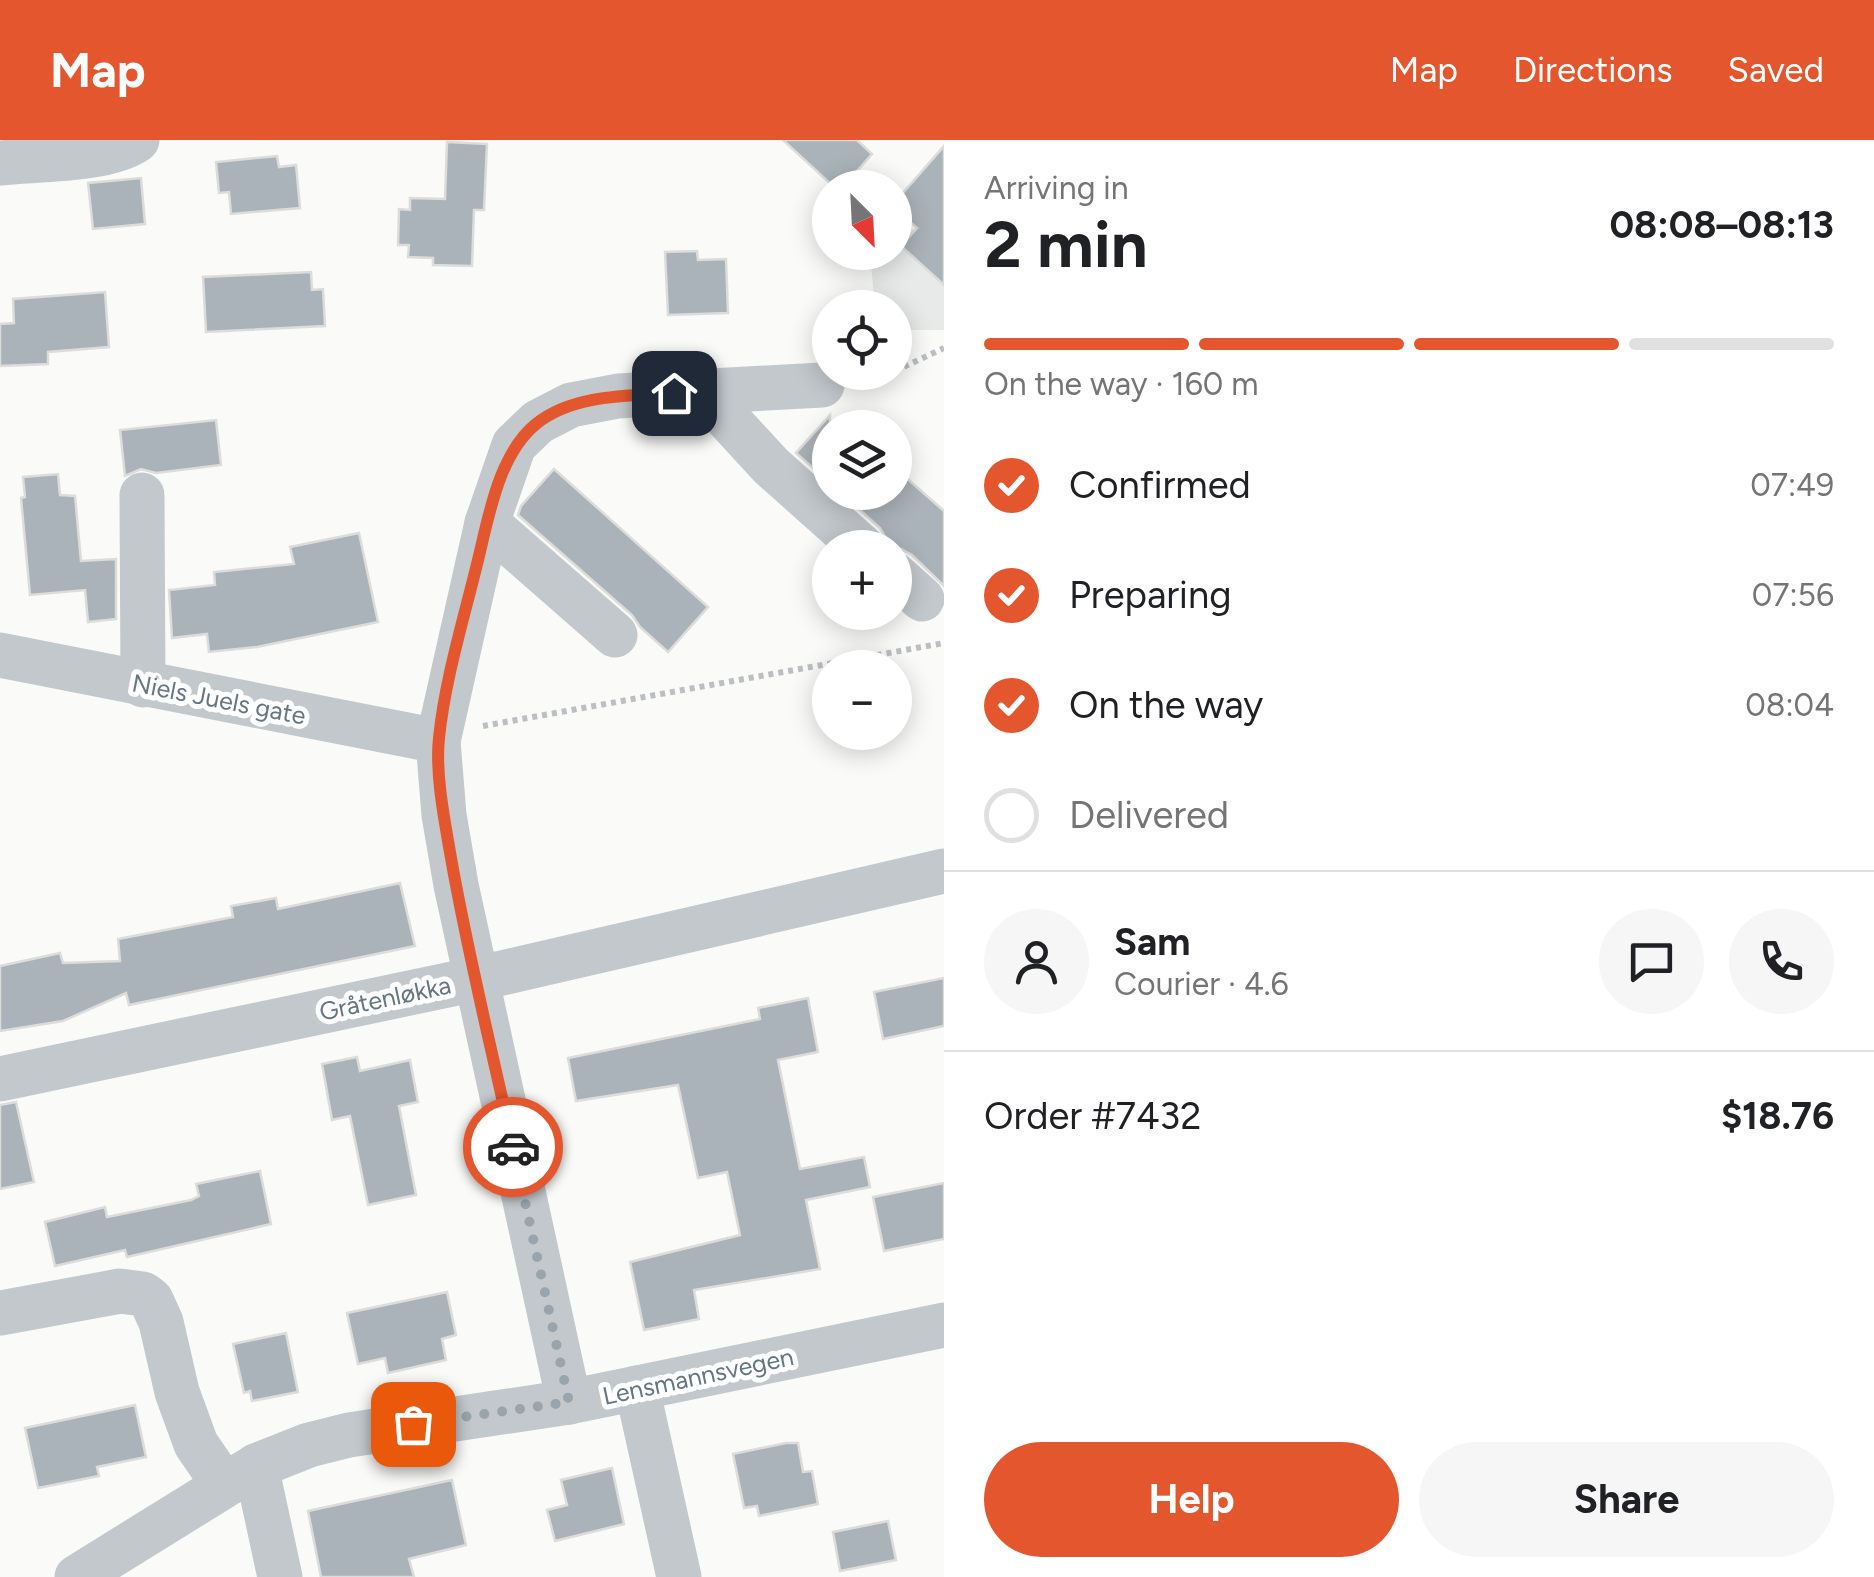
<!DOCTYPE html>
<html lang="en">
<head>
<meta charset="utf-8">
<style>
	:root { --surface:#fff; --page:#f6f6f6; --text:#202124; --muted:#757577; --line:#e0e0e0; --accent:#e4572e }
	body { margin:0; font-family:Figtree,sans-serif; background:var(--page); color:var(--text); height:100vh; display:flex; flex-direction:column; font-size:38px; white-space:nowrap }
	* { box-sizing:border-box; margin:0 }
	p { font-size:32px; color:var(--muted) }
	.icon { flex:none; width:55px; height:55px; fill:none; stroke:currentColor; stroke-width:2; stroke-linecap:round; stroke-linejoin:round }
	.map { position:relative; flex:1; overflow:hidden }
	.drawer { display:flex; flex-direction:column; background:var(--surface); width:930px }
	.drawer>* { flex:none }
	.needle { width:65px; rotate:156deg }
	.fabs { position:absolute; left:812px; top:30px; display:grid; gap:20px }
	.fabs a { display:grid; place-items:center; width:100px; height:100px; border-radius:50%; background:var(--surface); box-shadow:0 5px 25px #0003; font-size:50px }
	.pin { position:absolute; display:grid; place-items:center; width:85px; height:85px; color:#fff; margin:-42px; border-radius:20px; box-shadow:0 5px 15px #0006 }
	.courier { position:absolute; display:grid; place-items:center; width:100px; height:100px; margin:-50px; border:8px solid #e4572e; border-radius:50%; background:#fff; color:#222; box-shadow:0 2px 12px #0007 }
	.summary em { font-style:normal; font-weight:700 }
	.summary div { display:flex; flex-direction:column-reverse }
	.summary { display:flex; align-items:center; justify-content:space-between; height:170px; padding:0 40px }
	h1 { font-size:65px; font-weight:700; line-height:75px }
	.bar { display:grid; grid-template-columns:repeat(4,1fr); gap:15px 10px; align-content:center; height:120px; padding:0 40px }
	.bar i { height:12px; border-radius:8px; background:var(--line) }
	.bar .on { background:var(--accent) }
	.bar p { grid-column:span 4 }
	.line { display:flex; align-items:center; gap:25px; padding:0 40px; border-top:2px solid var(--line) }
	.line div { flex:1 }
	.round { display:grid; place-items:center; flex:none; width:105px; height:105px; border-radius:52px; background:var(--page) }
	ol { padding:0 40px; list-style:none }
	li { display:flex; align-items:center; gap:30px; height:110px }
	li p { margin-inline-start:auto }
	li .icon { padding:10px; border-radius:50%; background:var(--accent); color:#fff; stroke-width:4 }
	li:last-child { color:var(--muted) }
	li i { width:55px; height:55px; border:5px solid var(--line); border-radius:50% }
	.primary-button { display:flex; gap:20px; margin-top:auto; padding:20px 40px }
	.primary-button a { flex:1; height:115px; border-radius:60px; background:var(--accent); color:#fff; font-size:40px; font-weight:700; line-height:115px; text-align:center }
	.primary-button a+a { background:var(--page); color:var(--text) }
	header { display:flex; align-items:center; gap:60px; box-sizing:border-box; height:140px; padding:0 50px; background:var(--accent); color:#fff }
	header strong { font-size:48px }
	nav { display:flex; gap:55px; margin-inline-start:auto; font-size:35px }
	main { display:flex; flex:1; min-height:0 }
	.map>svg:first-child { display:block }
	.built { fill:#e8e9e9 }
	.building { fill:#aab3b9; stroke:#dcdcda; stroke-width:2.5 }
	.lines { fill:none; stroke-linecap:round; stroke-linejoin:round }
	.path { stroke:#bbbfc2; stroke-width:6; stroke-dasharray:5 5; stroke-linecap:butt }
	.minor { stroke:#c3c8cc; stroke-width:45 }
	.done { stroke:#99a4ac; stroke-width:10; stroke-dasharray:0 18 }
	.route { stroke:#e4572e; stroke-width:12 }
	.labels { text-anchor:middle; stroke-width:10; stroke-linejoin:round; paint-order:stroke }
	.street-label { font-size:25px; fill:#657683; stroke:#fff }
</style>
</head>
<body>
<header>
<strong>Map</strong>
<nav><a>Map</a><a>Directions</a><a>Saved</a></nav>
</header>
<main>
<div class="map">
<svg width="944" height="1437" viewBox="0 0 944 1437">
	<rect width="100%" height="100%" fill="#fafaf8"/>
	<polygon class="built" points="895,73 944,117 944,190 895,190 895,168 875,167 870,113 895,112"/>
	<g class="building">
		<polygon points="783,0 857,0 872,14 842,48 835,48"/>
		<polygon points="447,2 487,4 484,70 474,70 472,126 433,125 433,118 408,117 409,105 398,105 399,69 410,70 410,58 445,59"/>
		<polygon points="944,6 944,145 901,106 917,88 895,69 895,62"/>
		<polygon points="277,16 279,27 296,25 300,68 231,74 229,52 219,53 216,22"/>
		<polygon points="141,38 145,84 93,89 88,43"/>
		<polygon points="697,111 698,120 726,119 728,173 668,175 665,112"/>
		<polygon points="311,132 312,150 323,149 325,186 206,192 203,137"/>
		<polygon points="105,152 109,207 48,212 48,224 0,226 0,184 14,183 13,159"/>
		<polygon points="830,275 830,343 796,313"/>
		<polygon points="216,280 221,325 156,333 141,329 125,336 120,290"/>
		<polygon points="895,328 944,371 944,446 912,415 888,402 880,388 840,352 895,352"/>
		<polygon points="554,329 708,467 668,512 640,487 632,475 518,375 521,366"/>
		<polygon points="58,334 60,355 75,356 81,421 116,419 116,479 88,482 85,450 30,455 21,358 25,357 23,337"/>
		<polygon points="359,393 378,482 257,507 209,512 207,494 172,498 169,450 215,445 214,432 294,424 290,407"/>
		<polygon points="400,743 415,806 129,865 126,853 63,881 0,891 0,826 60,813 63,823 120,821 118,799 233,777 231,766 276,758 278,769"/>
		<polygon points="944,838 944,886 883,899 874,852"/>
		<polygon points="808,858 818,912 778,920 800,1029 864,1017 870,1047 806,1060 820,1129 694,1150 699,1179 644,1190 630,1122 740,1095 727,1032 698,1038 678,945 576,961 568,918 760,879 758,868"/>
		<polygon points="357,917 360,931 410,920 418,962 399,966 416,1055 368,1065 350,976 332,980 322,924"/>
		<polygon points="16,962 34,1042 0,1049 0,965"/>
		<polygon points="260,1031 271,1084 127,1117 125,1110 55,1126 45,1082 105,1067 107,1077 191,1060 199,1056 196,1044"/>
		<polygon points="944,1043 944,1099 884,1111 873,1057"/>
		<polygon points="447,1152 456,1195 442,1199 446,1220 388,1233 385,1218 358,1224 347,1173"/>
		<polygon points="286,1193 298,1252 252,1261 250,1251 244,1253 233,1204"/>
		<polygon points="135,1265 146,1317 97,1327 99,1336 38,1348 25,1288"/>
		<polygon points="786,1303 798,1303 803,1332 812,1331 818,1364 759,1376 757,1366 744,1368 733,1314"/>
		<polygon points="612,1328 624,1384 555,1401 547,1370 567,1365 561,1340"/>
		<polygon points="452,1340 466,1405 409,1419 414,1437 321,1437 308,1371"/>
		<polygon points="888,1381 896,1420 840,1431 833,1392"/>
	</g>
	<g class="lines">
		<g class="path">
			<polyline points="895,231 944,208"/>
			<polyline points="858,238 885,232"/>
			<polyline points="483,586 944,503"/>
		</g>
		<g class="minor">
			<path d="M0,23C38,19 107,21 137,0"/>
			<polyline points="702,251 771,326 863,408"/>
			<polyline points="142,355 143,545"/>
			<polyline points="487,383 615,495"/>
			<polyline points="895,435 922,459"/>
			<polyline points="0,515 438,601"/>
			<polyline points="0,939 476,839 944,731"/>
			<polyline points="0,1173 120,1151 143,1154 151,1160 161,1182 177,1252 196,1304 224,1345"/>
			<polyline points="637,1248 679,1437"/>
			<polyline points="569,1262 456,745 444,675 438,601 487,383 514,305 538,282 571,265 618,256 822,245"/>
			<polyline points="256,1326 280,1437"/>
			<polyline points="77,1437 256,1326 309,1305 349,1295 569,1262 944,1185"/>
		</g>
	</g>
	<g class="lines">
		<polyline class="done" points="413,1284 569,1262 513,1007"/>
		<path class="route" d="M513,1007C492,911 468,815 451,718C445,683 435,634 439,598C445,539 464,478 478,420C489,375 499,314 536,284C573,254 629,256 674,253"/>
	</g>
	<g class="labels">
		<g class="street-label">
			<text transform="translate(219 559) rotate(11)" y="9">Niels Juels gate</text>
			<text transform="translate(385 858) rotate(-12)" y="9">Gråtenløkka</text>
			<text transform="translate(698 1236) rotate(-12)" y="9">Lensmannsvegen</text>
		</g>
	</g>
</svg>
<div class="fabs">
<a><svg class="needle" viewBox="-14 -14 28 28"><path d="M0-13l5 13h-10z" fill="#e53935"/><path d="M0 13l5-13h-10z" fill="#757577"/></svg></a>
<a><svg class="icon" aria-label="locate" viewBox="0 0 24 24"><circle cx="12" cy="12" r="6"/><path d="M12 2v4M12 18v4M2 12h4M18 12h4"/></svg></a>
<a><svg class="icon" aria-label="layers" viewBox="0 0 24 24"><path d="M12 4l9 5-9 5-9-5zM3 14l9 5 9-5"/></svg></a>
<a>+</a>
<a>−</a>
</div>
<div class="pin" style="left:413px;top:1284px;background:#ea580c"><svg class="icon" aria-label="bag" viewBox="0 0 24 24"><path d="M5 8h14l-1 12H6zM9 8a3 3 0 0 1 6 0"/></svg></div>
<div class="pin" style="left:674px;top:253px;background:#1f2937"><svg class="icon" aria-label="home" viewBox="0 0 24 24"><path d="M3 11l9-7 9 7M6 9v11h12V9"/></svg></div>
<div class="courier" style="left:513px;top:1007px"><svg class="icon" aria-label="car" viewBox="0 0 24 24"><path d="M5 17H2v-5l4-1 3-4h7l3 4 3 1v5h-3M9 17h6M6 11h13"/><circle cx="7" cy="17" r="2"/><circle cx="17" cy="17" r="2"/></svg></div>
</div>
<section class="drawer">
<div class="summary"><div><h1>2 min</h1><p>Arriving in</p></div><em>08:08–08:13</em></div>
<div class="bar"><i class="on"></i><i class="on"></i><i class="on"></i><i></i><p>On the way · 160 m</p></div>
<ol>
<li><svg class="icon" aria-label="check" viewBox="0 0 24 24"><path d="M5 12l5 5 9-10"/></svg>Confirmed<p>07:49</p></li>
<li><svg class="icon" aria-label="check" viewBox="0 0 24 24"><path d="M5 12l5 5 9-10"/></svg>Preparing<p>07:56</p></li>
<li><svg class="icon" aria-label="check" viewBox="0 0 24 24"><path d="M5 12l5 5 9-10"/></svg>On the way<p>08:04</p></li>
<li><i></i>Delivered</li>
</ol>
<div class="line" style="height:180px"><a class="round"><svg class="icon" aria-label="person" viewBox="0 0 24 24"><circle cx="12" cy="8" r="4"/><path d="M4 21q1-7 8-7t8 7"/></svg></a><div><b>Sam</b><p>Courier · 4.6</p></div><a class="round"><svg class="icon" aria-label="chat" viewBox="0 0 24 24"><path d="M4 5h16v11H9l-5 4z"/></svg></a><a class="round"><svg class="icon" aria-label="phone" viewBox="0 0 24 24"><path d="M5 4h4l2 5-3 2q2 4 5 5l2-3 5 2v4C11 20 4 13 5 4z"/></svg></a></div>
<div class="line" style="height:130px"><div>Order #7432</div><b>$18.76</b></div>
<div class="primary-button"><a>Help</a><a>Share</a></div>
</section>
</main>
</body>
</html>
